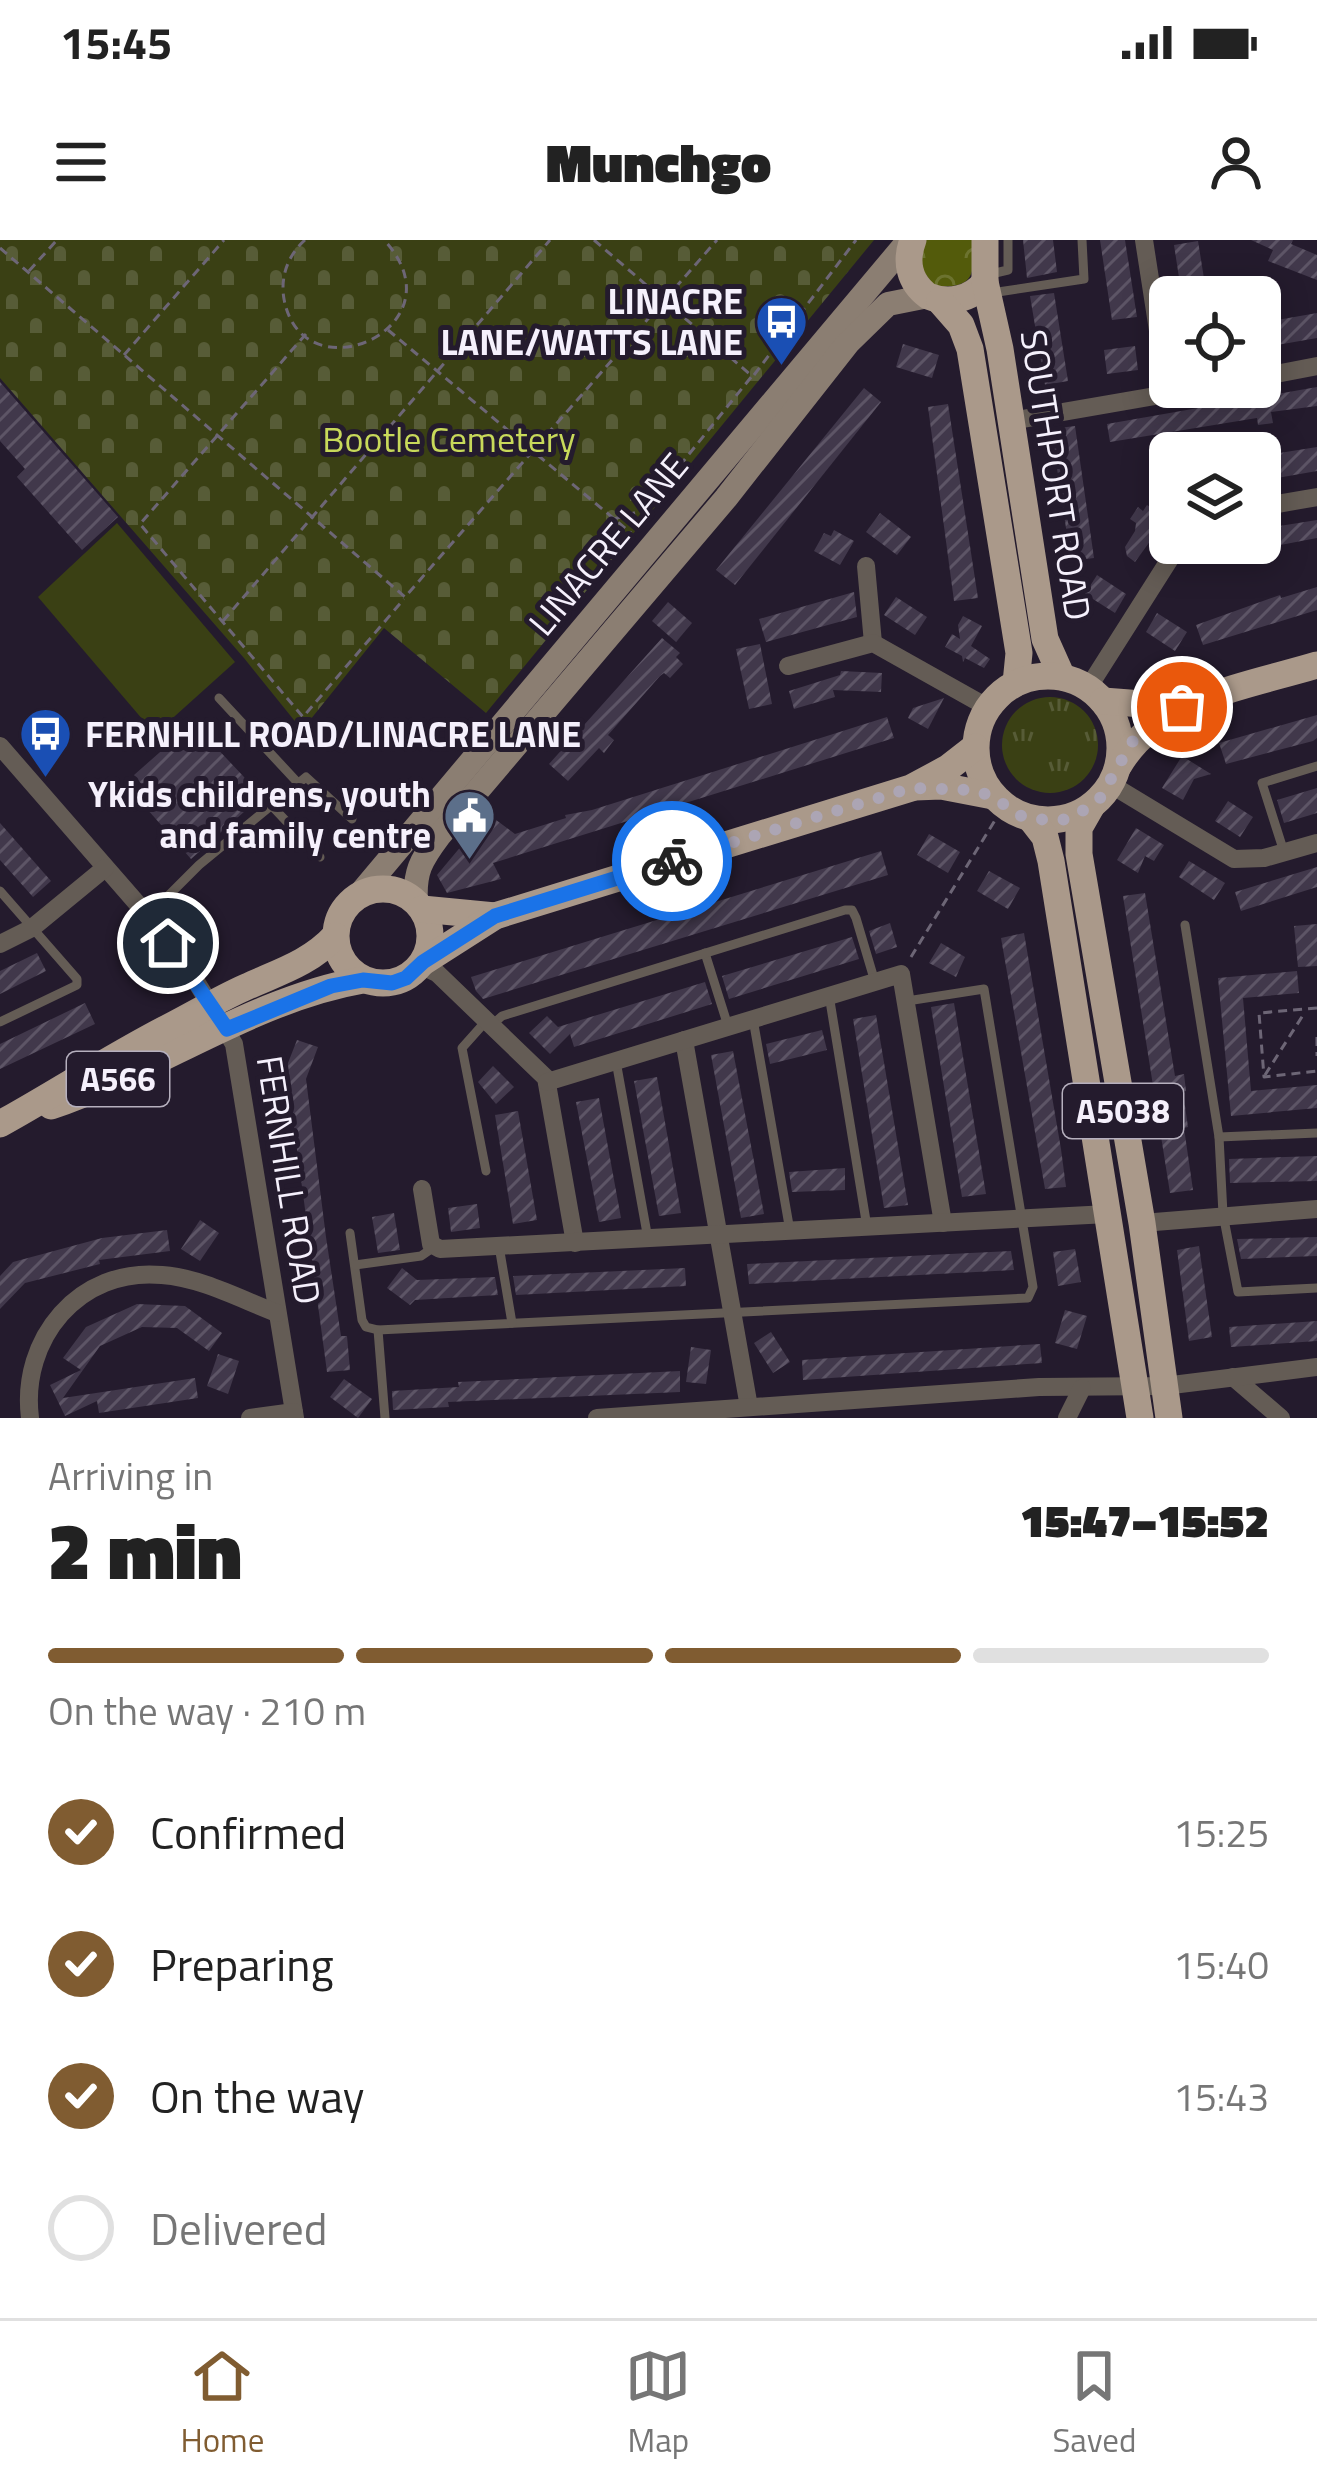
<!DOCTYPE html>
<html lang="en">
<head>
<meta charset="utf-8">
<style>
	:root { --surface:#fff; --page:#f2f2f2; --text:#222; --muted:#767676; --line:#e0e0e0; --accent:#805c31 }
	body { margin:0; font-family:"Titillium Web",sans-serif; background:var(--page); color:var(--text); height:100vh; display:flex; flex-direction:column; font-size:45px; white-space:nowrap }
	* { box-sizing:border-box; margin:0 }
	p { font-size:39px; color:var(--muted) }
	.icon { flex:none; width:66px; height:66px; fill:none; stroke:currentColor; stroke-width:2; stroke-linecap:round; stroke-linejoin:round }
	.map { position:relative; height:1178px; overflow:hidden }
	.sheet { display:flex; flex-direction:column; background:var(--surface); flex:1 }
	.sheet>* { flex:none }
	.buttons { position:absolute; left:1149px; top:36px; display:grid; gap:24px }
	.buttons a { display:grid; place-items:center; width:132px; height:132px; border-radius:18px; background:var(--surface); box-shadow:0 6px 30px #0003; font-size:60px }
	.pin { position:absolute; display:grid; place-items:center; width:102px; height:102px; color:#fff; margin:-51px; border:6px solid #fff; border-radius:50%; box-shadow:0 3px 12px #0007 }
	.courier { position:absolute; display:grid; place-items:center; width:120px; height:120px; margin:-60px; border:9px solid #1a73e8; border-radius:50%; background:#fff; color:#222; box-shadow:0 3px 15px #0007 }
	.summary em { font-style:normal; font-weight:800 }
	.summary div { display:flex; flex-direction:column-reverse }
	.summary { display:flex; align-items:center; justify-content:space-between; height:204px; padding:0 48px }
	h1 { font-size:78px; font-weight:800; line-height:90px }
	.bar { display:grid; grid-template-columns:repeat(4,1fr); gap:18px 12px; align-content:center; height:144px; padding:0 48px }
	.bar i { height:15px; border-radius:9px; background:var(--line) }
	.bar .selected { background:var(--accent) }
	.bar p { grid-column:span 4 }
	ol { padding:0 48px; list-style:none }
	li { display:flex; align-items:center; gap:36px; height:132px }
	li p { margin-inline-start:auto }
	li .icon { padding:12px; border-radius:50%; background:var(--accent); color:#fff; stroke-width:4 }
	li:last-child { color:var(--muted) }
	li i { width:66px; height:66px; border:6px solid var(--line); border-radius:50% }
	.status { display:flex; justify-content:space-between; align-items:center; height:84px; padding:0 60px; background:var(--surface); direction:ltr }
	.status svg { height:33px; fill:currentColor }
	header { display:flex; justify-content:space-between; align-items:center; height:156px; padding:0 48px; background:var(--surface); font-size:54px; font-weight:800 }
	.tab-bar { display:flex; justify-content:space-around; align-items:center; height:168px; border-top:3px solid var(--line); background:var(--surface); font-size:33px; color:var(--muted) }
	.tab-bar a { display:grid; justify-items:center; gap:6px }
	.tab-bar .selected { color:var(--accent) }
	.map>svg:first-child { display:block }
	.grass { fill:url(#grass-tufts) }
	.forest { fill:url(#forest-crowns) }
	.cemetery { fill:url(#cemetery-stones) }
	.garden { fill:#3a4014 }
	.building { fill:url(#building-hatch) }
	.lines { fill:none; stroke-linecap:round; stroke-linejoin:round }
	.path { stroke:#6d6676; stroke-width:3; stroke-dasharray:9 6; stroke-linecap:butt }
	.lane { stroke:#645c55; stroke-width:9 }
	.street { stroke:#645c55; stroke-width:18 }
	.secondary { stroke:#8b7e72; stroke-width:24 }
	.primary { stroke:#aa998a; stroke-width:27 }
	.done { stroke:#aca5b4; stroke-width:12; stroke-dasharray:0 21.6 }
	.route { stroke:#1a73e8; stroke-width:15 }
	.labels { text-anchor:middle; stroke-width:10; stroke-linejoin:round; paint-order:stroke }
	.shield { fill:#241b2d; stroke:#b6b0be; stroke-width:3 }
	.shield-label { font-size:33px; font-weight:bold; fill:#f5f0fc }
	.poi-label { font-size:36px; font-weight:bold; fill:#f5f0fc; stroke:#241b2d; text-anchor:end }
	.park-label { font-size:36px; fill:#c8d95a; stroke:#241b2d }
	.street-label { font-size:36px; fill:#f5f0fc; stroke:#241b2d }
</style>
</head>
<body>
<div class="status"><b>15:45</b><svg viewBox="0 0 49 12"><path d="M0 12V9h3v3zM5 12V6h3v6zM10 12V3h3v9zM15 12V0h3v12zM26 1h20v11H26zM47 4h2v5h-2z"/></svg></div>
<header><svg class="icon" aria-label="menu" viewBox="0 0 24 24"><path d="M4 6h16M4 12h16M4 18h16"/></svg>Munchgo<svg class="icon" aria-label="person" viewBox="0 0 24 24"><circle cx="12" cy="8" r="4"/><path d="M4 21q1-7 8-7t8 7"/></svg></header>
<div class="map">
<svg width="1317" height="1178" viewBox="0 0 1317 1178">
	<defs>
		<pattern id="grass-tufts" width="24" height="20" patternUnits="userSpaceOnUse" patternTransform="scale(3)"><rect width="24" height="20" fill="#3a4014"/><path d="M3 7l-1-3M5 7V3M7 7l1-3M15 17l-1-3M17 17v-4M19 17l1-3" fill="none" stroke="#575c37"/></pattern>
		<pattern id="forest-crowns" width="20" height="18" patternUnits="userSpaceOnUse" patternTransform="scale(3)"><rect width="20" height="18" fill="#535b0b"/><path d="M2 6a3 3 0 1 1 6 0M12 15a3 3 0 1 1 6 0" fill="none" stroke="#6c732f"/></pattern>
		<pattern id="cemetery-stones" width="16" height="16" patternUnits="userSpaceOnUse" patternTransform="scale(3)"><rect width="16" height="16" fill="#3a4014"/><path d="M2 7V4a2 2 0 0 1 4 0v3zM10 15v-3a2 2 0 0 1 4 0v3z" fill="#575c37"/></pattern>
		<pattern id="building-hatch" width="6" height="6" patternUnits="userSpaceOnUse" patternTransform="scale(3)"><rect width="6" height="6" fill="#41384b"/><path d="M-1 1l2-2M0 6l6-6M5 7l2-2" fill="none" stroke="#5d5566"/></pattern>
	</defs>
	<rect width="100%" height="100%" fill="#241b2d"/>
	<circle class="grass" cx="1050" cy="505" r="48"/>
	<path class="forest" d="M926,0H974C974,35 975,49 934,46L918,24Z"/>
	<polygon class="cemetery" points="0,0 874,0 486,473 384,388 302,490 244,418 0,138"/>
	<polygon class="garden" points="117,283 235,422 155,494 38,357"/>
	<g class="building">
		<polygon points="1023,0 1053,0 1057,32 1027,38"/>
		<polygon points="1100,0 1125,0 1137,77 1112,80"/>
		<polygon points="1251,0 1293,0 1291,4 1317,15 1317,40 1268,21 1273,10"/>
		<polygon points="1198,1 1207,57 1182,57 1174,5"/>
		<polygon points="1054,53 1068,141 1045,145 1030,56"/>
		<polygon points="1317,73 1317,98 1260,108 1260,83"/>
		<polygon points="903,104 939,115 932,138 896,127"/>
		<polygon points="1135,106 1138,130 1107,134 1104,110"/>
		<polygon points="0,142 118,277 82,310 17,237 25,229 0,201"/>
		<polygon points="1317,147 1317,166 1271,172 1273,183 1258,185 1257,178 1110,202 1107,184"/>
		<polygon points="864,148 881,162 735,345 716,330"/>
		<polygon points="948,164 978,358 954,361 928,167"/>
		<polygon points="1075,186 1094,318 1071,321 1051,189"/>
		<polygon points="1317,207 1317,231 1260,241 1260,216"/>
		<polygon points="1147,265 1167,278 1135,322 1127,316 1125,307 1135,291 1136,283 1130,279 1138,267 1143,271"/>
		<polygon points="880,273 911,297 897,315 866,292"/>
		<polygon points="1317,280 1317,298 1260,309 1260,289"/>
		<polygon points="834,290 854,301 840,325 814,311 824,293 831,296"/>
		<polygon points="1211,303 1255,303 1256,310 1214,318"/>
		<polygon points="1097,335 1126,354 1115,373 1085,354"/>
		<polygon points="1317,347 1317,370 1203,405 1196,385 1280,355 1281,358"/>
		<polygon points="854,352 857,377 766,402 759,379"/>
		<polygon points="896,357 927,377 915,395 884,375"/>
		<polygon points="668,362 692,383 676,402 652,381"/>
		<polygon points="1157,373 1187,392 1175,411 1146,392"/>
		<polygon points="963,376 982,386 971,406 990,419 984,428 965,418 963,422 962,416 945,407 952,394 960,399 958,385"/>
		<polygon points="662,398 680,413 676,417 683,424 670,438 664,433 660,436 608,495 614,500 604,513 599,508 568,541 549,524"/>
		<polygon points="760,404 772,464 749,469 736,409"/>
		<polygon points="841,431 882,433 881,452 833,450 835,457 794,469 789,451 840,435"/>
		<polygon points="944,458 928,489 908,478 913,468"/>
		<polygon points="1317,475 1317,498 1313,501 1226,524 1219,503"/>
		<polygon points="887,477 894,498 493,623 501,639 447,653 437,635 488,574 515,594 566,578 565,575 592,570"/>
		<polygon points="193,483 262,556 191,619 140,561 149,553 134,535"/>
		<polygon points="1182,516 1211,534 1194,539 1183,560 1162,548"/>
		<polygon points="1317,548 1317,573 1284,583 1277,560"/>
		<polygon points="1228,561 1253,577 1240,597 1215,581"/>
		<polygon points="0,583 51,641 33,657 0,620"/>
		<polygon points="1136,588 1164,605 1154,621 1145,616 1138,633 1117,620"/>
		<polygon points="929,594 960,612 948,633 917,615"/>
		<polygon points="881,611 888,635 483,759 476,751 471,737"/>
		<polygon points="1189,621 1225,643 1214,660 1179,637"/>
		<polygon points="1317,627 1317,647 1241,671 1235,652"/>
		<polygon points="989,631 1020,648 1008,669 977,651"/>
		<polygon points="1145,653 1175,836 1184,834 1186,851 1183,852 1188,887 1184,888 1193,950 1170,953 1123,656"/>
		<polygon points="890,683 897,707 876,714 869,691"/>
		<polygon points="1317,684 1317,726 1298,727 1294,686"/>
		<polygon points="1024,693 1061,909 1066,947 1045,949 1001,698"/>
		<polygon points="852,697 859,719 729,759 722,736"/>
		<polygon points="941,703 965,717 956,737 929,723"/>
		<polygon points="37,713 46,731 0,754 0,731"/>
		<polygon points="1297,731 1299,753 1243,758 1251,851 1317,845 1317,868 1231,876 1218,738"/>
		<polygon points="705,742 712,764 574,807 570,794 550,814 529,793 547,776 558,787"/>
		<polygon points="85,763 95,784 0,829 0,804"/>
		<polygon points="954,763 986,954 962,957 931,767"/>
		<polygon points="876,775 908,965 884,968 853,779"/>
		<polygon points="822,790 827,810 770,824 766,804"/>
		<polygon points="297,800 318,807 306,839 326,997 341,1096 347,1096 350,1130 327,1132 286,828"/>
		<polygon points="733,811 764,974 741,978 711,815"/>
		<polygon points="493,826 514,847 496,864 478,842"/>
		<polygon points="657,837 681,973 659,976 634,841"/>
		<polygon points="599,858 621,978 599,982 576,862"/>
		<polygon points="518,871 537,980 513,984 495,875"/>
		<polygon points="1317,916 1317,941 1230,943 1229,919"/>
		<polygon points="845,928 845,950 792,952 789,932"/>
		<polygon points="477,964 480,988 451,992 448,968"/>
		<polygon points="394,973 400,1010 378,1013 372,977"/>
		<polygon points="200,980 219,993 200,1021 181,1009"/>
		<polygon points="167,990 170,1011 99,1020 100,1024 25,1043 0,1069 0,1036 13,1022 102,998"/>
		<polygon points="1317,997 1317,1016 1241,1019 1237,999"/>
		<polygon points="1199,1006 1212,1097 1189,1101 1177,1010"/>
		<polygon points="1075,1009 1081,1042 1058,1046 1053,1012"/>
		<polygon points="1011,1011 1014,1030 749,1044 747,1024"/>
		<polygon points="402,1028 417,1040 495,1037 498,1055 415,1060 410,1065 387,1048"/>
		<polygon points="685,1028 686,1046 516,1055 513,1036"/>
		<polygon points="137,1064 185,1066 222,1093 209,1111 177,1088 142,1087 100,1106 63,1158 195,1138 198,1158 99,1173 97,1161 65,1176 50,1145 81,1130 63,1118 86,1087"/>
		<polygon points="1065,1070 1087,1076 1077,1109 1055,1103"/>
		<polygon points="1317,1081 1317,1101 1231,1107 1229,1087"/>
		<polygon points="771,1092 790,1122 773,1133 754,1103"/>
		<polygon points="1040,1104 1042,1123 803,1140 802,1120"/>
		<polygon points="691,1107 711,1110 706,1144 686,1142"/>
		<polygon points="218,1114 239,1121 228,1154 207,1146"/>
		<polygon points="680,1131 680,1152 448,1162 449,1167 393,1170 392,1151 459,1147 458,1142"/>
		<polygon points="344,1139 372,1159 358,1178 330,1157"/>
	</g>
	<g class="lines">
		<g class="path">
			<path d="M305,0C288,15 280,37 284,59C302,159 465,87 384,0"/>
			<polyline points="594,0 752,136 644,270 614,279"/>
			<polyline points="0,8 405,357 717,0"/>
			<polyline points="29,31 57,0"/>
			<polyline points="388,90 631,293"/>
			<polyline points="306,94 140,284 303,477 404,359"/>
			<polyline points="124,115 224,0"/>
			<polyline points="754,135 856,0"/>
			<polyline points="223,381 550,0"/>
			<polyline points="911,717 997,577"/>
			<polyline points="1317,768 1259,773 1264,837 1317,831"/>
			<polyline points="1317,797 1317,816"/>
			<polyline points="1265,835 1305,772"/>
		</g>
		<g class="lane">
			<polyline points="991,34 1008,30 1008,0"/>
			<polyline points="993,47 998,52 1084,39 1082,0"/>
			<polyline points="219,458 298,543"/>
			<polyline points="270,564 320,617"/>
			<polyline points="1284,612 1262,543 1317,526"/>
			<polyline points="0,651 77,739 77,745 0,782"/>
			<polyline points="148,676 199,625 306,537 352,579"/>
			<polyline points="1185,685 1219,897 1223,974 1238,1052 1317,1048"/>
			<polyline points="705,713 728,786"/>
			<polyline points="829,755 867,987"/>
			<polyline points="753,779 790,991"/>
			<polyline points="492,785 502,776 845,670 852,670 856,678 875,742"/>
			<polyline points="616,821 648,999"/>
			<polyline points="1219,897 1317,893"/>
			<polyline points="486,931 462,808 487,780"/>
			<polyline points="350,993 362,1080 366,1087 378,1090 1028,1058 1033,1047 984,749 907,761"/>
			<polyline points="499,1006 512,1083"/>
			<polyline points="355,1025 421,1016 434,1007"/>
			<polyline points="378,1090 385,1178"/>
		</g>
		<g class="street">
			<polyline points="1144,0 1168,155"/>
			<polyline points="1260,137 1317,126"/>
			<polyline points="1011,181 1207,147"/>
			<polyline points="1260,267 1317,257"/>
			<polyline points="866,326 873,403"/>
			<polyline points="788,426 873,403 987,467"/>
			<polyline points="1088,448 1180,303"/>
			<polyline points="0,506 148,676 189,730 234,804 295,1178"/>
			<polyline points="1110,544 1234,619 1264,618 1317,603"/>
			<polyline points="0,704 32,688 105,628"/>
			<polyline points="420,725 437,733 546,838 575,1003"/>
			<polyline points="684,800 749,1167"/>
			<polyline points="547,842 901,734 943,983"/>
			<polyline points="422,949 431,1004 440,1009 1108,974"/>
			<polyline points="1142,983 1317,969"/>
			<polyline points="1233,1137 1281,1178"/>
			<path d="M30,1178C20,1099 79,1027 162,1035C202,1038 240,1059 277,1073"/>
			<polyline points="250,1178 294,1172"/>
			<polyline points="597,1178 1039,1147 1164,1146 1317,1127"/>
			<polyline points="1067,1178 1082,1148"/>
		</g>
		<g class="secondary">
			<polyline points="360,654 909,0"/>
			<path d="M416,662C414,632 421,620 439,596L726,258L848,103L888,64L928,56"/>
		</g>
		<g class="primary">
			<path d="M913,0C905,21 909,42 928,56C948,64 971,60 985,42"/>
			<polyline points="985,0 985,42 1000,109 1045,399 1062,437"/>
			<polyline points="940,61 961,85 970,109 1019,413 1016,443"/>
			<circle cx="1048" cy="508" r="72"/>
			<polyline points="1103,461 1182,467"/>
			<path d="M1119,525C1158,458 1248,446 1317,425"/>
			<polyline points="915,547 941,546 993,556"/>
			<polyline points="1091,567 1079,588 1079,614 1142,983 1169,1178"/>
			<polyline points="1031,579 1045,597 1051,621 1140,1178"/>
			<circle cx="383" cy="696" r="47"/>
			<polyline points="422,669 495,676"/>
			<polyline points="423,722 495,676 911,548 948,528 975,507"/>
			<path d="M51,866C157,830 253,759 363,740"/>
			<path d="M0,884C58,852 112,816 171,786C196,773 221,758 246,747C279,732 310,723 335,696"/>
		</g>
	</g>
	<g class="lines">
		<polyline class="done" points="672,621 911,548 970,550 993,556 1016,574 1030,579 1062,580 1077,575 1100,558 1132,502 1182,467"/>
		<polyline class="route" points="168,703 227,789 331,746 363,740 392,743 406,738 423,722 495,676 672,621"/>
	</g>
	<defs>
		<symbol id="bus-pin" viewBox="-11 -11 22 30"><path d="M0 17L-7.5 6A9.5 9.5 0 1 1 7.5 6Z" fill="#1a4fb4" stroke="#241b2d"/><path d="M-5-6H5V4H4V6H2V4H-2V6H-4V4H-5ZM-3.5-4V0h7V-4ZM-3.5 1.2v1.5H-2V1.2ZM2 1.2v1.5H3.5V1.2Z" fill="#fff"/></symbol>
		<symbol id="civic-pin" viewBox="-11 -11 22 30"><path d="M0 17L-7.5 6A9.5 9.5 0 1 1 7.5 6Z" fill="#5c6f8a" stroke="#241b2d"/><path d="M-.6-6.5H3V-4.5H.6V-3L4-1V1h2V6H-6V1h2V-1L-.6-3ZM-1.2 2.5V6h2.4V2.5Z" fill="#fff"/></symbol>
	</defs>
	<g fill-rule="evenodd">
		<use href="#bus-pin" x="752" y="52" width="59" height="81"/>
		<use href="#bus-pin" x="16" y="464" width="59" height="81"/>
		<use href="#civic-pin" x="440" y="546" width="59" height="81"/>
	</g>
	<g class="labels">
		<g class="shield">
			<rect x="67" y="812" width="102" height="54" rx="9"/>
			<rect x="1063" y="844" width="120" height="54" rx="9"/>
		</g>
		<g class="shield-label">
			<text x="118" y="851">A566</text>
			<text x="1123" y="883">A5038</text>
		</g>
		<g class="poi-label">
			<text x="743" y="74">LINACRE<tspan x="743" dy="41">LANE/WATTS LANE</tspan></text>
			<text x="85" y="507" text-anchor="start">FERNHILL ROAD/LINACRE LANE</text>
			<text x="431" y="567">Ykids childrens, youth<tspan x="431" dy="41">and family centre</tspan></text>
		</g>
		<g class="park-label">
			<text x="449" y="212">Bootle Cemetery</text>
		</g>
		<g class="street-label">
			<text transform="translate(1056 235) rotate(81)" y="13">SOUTHPORT ROAD</text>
			<text transform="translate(608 304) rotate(-50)" y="13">LINACRE LANE</text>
			<text transform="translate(289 940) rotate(81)" y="13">FERNHILL ROAD</text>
		</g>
	</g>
</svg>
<div class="buttons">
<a><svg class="icon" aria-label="locate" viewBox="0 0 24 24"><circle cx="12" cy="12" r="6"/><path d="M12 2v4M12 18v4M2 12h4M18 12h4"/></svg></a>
<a><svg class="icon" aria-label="layers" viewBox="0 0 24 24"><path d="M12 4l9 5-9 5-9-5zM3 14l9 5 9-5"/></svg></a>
</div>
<div class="pin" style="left:1182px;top:467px;background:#ea580c"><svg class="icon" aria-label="bag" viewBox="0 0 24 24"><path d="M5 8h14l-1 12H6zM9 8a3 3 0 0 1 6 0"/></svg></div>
<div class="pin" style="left:168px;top:703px;background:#1f2937"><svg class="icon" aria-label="home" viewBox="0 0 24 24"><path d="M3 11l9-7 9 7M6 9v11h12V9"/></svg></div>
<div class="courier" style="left:672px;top:621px"><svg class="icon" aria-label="bike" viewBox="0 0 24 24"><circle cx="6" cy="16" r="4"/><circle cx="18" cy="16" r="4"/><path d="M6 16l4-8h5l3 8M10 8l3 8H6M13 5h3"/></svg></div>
</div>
<section class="sheet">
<div class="summary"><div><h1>2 min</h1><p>Arriving in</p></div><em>15:47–15:52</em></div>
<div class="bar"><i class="selected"></i><i class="selected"></i><i class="selected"></i><i></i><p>On the way · 210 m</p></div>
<ol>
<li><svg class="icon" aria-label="check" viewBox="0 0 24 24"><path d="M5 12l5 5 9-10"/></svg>Confirmed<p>15:25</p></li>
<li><svg class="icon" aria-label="check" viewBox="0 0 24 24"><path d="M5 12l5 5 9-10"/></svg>Preparing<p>15:40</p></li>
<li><svg class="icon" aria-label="check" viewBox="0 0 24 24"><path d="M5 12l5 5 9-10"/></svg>On the way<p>15:43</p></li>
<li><i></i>Delivered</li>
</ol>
</section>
<nav class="tab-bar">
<a class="selected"><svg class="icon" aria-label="home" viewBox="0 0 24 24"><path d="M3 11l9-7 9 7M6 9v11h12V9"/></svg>Home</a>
<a><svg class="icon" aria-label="map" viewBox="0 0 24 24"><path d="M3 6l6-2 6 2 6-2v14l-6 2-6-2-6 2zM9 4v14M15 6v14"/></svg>Map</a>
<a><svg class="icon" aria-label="saved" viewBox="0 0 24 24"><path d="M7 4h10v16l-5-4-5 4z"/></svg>Saved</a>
</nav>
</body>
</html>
